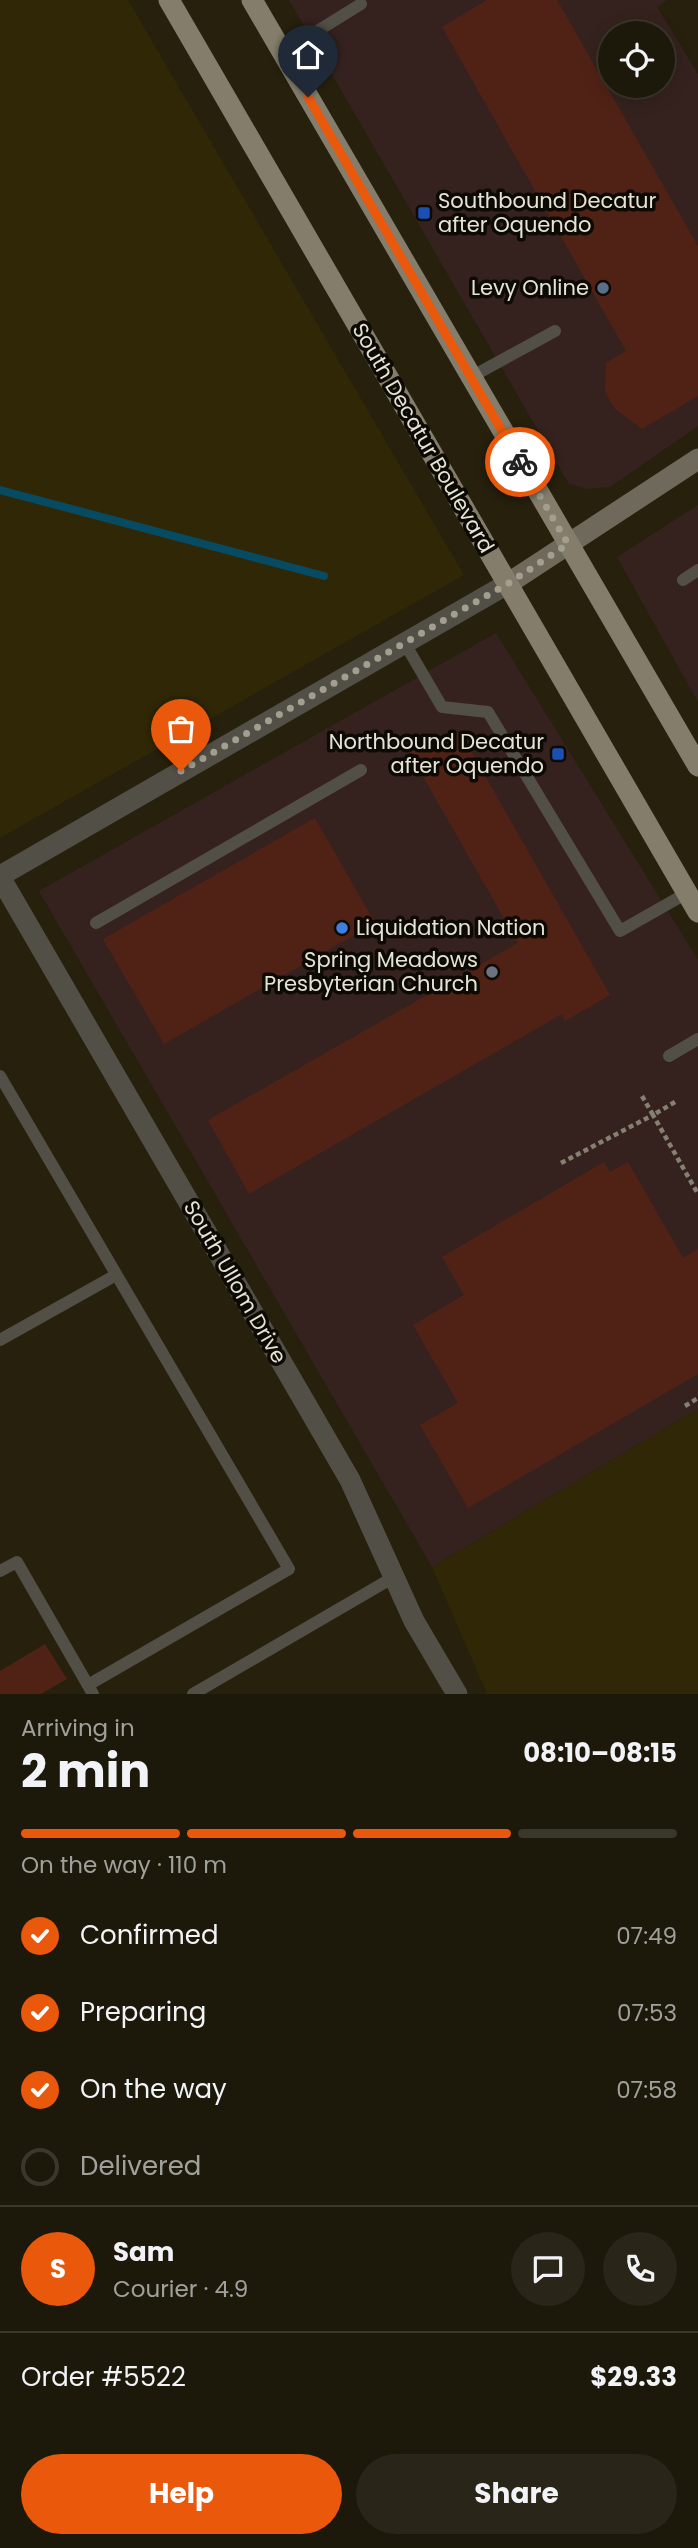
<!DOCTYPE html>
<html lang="en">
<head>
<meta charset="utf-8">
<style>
	:root { --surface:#1c180a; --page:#292518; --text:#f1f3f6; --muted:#a0a09c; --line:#3a372b; --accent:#ea580c }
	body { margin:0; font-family:Poppins,sans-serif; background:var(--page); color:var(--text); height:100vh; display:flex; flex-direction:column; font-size:26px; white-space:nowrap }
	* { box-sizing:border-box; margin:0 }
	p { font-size:23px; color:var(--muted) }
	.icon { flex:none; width:38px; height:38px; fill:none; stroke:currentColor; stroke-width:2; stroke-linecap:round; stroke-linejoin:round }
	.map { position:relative; height:1694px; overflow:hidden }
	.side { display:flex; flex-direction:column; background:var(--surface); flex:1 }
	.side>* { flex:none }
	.tools { position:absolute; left:598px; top:21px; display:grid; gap:14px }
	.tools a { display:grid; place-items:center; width:77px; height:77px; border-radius:50%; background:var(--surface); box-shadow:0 4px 18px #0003,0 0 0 2px var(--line); font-size:35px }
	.pin { position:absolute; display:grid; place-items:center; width:60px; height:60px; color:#fff; margin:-72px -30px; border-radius:50% 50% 50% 0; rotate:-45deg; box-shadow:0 0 7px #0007 }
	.pin .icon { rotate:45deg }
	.courier { position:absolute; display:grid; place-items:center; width:70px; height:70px; margin:-35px; border:5px solid #ea580c; border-radius:50%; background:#fff; color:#222; box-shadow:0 2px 9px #0007 }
	.head em { font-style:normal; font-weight:700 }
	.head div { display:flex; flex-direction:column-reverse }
	.head { display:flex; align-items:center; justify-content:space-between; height:119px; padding:0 21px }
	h1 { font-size:46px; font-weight:700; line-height:52px }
	.bar { display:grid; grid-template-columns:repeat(4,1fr); gap:10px 7px; align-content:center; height:84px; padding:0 21px }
	.bar i { height:9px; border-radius:5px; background:var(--line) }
	.bar .selected { background:var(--accent) }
	.bar p { grid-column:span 4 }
	.line { display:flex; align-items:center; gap:18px; padding:0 21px; border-top:2px solid var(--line) }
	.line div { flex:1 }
	.round { display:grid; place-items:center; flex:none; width:74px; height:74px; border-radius:37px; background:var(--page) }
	ol { padding:0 21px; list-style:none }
	li { display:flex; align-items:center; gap:21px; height:77px }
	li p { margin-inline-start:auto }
	li .icon { padding:7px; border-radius:50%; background:var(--accent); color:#fff; stroke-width:4 }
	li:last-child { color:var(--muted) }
	li i { width:38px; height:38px; border:4px solid var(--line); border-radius:50% }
	.button { display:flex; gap:14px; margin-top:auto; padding:14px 21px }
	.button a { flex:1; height:80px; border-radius:42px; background:var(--accent); color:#fff; font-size:28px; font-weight:700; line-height:80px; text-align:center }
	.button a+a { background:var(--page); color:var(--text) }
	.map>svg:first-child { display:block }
	.industrial { fill:#35221f; fill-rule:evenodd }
	.sand { fill:#302706 }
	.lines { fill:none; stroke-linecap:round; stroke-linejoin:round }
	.stream { stroke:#074b63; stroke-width:8 }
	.building { fill:#502216 }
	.path { stroke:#858171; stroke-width:4.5; stroke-dasharray:5 3.5; stroke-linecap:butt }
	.lane { stroke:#524f46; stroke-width:12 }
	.street { stroke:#524f46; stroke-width:21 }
	.secondary { stroke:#6e695b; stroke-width:21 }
	.primary { stroke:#847d6b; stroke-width:21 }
	.done { stroke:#a29e90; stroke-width:7; stroke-dasharray:0 12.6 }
	.route { stroke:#ea580c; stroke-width:9 }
	.transit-dot { fill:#1a4fb4; stroke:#0d0a04; stroke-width:2.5 }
	.service-dot { fill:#5c6f8a; stroke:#0d0a04; stroke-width:2.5 }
	.shop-dot { fill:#3f7fe0; stroke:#0d0a04; stroke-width:2.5 }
	.worship-dot { fill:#6b7280; stroke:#0d0a04; stroke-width:2.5 }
	.labels { text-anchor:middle; stroke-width:7; stroke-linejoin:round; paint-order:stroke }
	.poi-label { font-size:21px; fill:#e5e2d6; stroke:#0d0a04; text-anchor:end }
	.street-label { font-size:21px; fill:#e5e2d6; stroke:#0d0a04 }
</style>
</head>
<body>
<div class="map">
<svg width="698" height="1694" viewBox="0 0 698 1694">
	<rect width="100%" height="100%" fill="#26200d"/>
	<g class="industrial">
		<path d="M289,0H667L657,7L698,74V426L610,487L587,489L569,484ZM611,33H663V86H611Z"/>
		<polygon points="698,505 698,702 617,557"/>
		<polygon points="496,633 698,960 698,1409 432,1567 39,891"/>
	</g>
	<g class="sand">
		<polygon points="0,0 128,0 464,575 0,838"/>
		<polygon points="698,1409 698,1694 487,1694 432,1567"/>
	</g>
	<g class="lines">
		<polyline class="stream" points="0,490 324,576"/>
	</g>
	<g class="building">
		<polygon points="487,0 557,0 698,246 698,396 642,429 615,409 605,392 606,363 626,351 442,27"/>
		<polygon points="460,732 610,995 565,1021 562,1014 249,1194 208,1120 518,943 408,750 437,734 442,742"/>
		<polygon points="315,818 375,923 164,1044 103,939"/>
		<polygon points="604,1162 610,1172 628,1162 683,1258 698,1249 698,1374 468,1508 420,1425 458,1403 413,1325 464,1295 442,1257"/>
		<polygon points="45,1644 67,1679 41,1694 0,1694 0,1671"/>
	</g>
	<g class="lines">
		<g class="path">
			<polyline points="642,1096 653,1115 675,1102"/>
			<polyline points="561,1163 653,1115 698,1194"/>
			<polyline points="685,1406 698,1398"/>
		</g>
		<g class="lane">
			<polyline points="282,53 361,4"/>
			<polyline points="471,377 555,331"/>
			<polyline points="683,580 698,570"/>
			<polyline points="404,642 442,707 488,712 620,931 687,893"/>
			<polyline points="96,923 361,770"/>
			<polyline points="669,1056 698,1039"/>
			<polyline points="0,1076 289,1569 88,1685"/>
			<polyline points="0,1340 116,1275"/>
			<polyline points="0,1571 17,1562 93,1694"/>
			<polyline points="193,1694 394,1577"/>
		</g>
		<g class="street">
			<polyline points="0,876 509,583"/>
			<polyline points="0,877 350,1480 414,1621 457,1694"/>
		</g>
		<polyline class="secondary" points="509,583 698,459"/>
		<g class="primary">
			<polyline points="169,0 698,912"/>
			<polyline points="252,0 698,766"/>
		</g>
	</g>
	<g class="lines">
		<polyline class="done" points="181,771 509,583 568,544 520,462"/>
		<polyline class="route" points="308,97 520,462"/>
	</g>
	<g class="transit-dot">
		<rect x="417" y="206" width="14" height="14" rx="3.5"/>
		<rect x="551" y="747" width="14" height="14" rx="3.5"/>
	</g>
	<circle class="service-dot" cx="603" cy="288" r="7"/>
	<circle class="shop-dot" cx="342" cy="928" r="7"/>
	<circle class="worship-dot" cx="492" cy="972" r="7"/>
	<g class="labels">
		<g class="poi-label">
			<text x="438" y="208" text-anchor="start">Southbound Decatur<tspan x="438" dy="24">after Oquendo</tspan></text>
			<text x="589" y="295">Levy Online</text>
			<text x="544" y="749">Northbound Decatur<tspan x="544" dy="24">after Oquendo</tspan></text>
			<text x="356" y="935" text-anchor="start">Liquidation Nation</text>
			<text x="478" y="967">Spring Meadows<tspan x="478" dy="24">Presbyterian Church</tspan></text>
		</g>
		<g class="street-label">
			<text transform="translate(423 438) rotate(60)" y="7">South Decatur Boulevard</text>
			<text transform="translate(235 1282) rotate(60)" y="7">South Ullom Drive</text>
		</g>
	</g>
</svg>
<div class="tools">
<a><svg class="icon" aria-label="locate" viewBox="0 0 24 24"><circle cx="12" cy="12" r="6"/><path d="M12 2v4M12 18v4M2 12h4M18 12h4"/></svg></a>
</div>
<div class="pin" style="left:181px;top:771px;background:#ea580c"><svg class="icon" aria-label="bag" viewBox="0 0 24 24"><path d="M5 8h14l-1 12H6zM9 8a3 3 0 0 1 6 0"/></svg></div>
<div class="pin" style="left:308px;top:97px;background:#1f2937"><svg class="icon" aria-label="home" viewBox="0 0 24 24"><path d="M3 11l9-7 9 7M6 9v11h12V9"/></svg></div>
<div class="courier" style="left:520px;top:462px"><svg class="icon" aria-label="bike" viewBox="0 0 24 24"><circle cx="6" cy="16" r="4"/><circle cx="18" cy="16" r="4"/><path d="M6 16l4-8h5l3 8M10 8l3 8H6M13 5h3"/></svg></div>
</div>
<section class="side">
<div class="head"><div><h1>2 min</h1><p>Arriving in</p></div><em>08:10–08:15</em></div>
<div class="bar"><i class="selected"></i><i class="selected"></i><i class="selected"></i><i></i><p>On the way · 110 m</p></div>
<ol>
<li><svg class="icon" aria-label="check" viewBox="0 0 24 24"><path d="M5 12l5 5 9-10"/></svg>Confirmed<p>07:49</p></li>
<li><svg class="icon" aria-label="check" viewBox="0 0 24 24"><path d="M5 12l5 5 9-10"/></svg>Preparing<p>07:53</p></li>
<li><svg class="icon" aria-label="check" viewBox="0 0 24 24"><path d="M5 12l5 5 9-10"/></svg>On the way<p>07:58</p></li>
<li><i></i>Delivered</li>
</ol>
<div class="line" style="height:126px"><b class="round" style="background:var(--accent);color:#fff">S</b><div><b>Sam</b><p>Courier · 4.9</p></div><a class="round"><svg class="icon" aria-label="chat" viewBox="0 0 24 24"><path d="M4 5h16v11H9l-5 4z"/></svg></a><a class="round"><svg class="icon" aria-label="phone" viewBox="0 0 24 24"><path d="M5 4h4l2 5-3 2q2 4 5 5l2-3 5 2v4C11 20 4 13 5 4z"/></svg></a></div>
<div class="line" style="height:91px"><div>Order #5522</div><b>$29.33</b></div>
<div class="button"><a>Help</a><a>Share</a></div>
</section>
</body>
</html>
